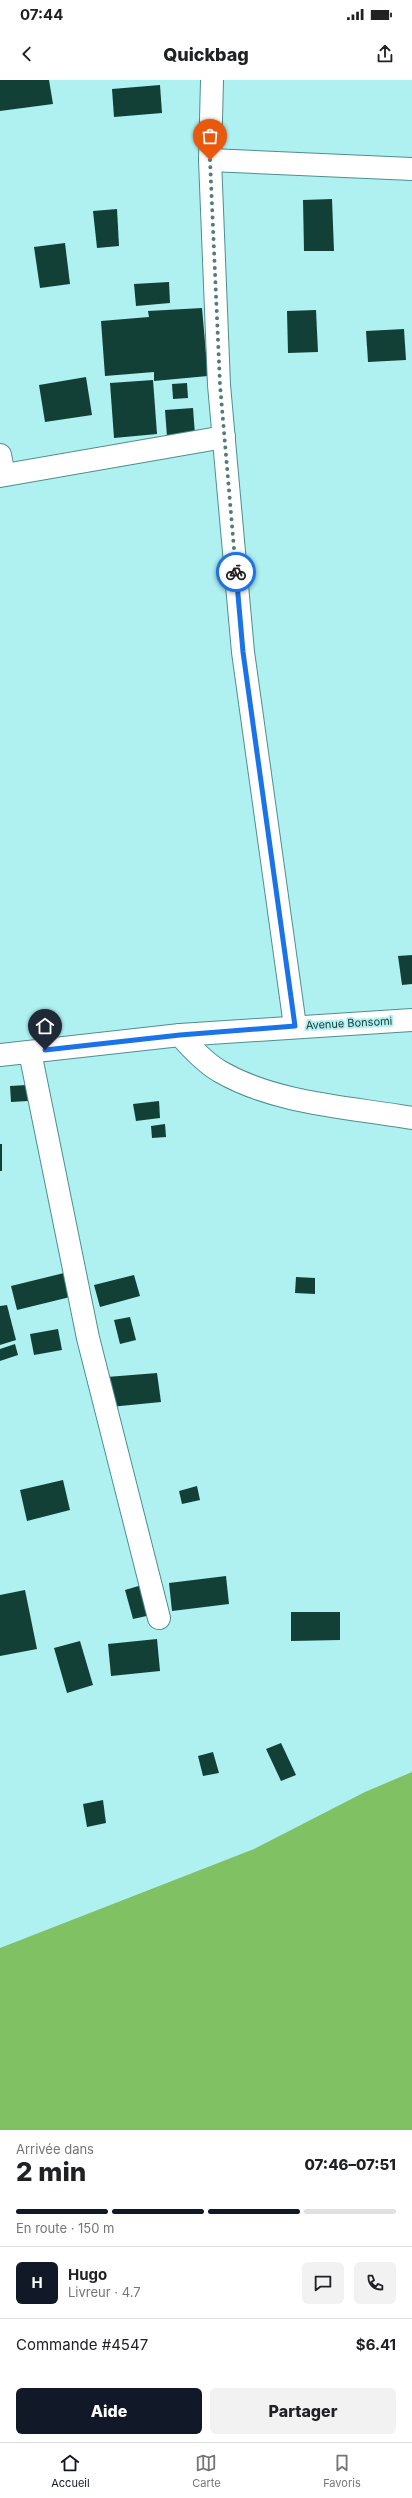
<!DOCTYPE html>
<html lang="fr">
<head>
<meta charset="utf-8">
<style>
	:root { --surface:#fff; --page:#f2f2f2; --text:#202124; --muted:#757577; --line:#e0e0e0; --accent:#111827 }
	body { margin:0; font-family:Inter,sans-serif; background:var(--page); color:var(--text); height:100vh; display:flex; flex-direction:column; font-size:15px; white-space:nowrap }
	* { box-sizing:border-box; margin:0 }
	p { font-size:13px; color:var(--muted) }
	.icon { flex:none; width:22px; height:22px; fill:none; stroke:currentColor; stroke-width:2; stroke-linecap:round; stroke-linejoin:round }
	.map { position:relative; height:2050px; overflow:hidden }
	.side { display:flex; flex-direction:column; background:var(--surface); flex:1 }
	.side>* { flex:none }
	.pin { position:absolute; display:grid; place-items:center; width:34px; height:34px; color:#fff; margin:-41px -17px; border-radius:50% 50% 50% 0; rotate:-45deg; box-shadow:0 0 4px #0007 }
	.pin .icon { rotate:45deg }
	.courier { position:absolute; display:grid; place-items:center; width:40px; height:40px; margin:-20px; border:3px solid #1a73e8; border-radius:50%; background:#fff; color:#222; box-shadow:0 1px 5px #0007 }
	.head em { font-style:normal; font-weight:800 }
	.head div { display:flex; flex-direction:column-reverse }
	.head { display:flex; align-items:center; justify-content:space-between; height:68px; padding:0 16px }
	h1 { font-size:26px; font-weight:800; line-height:30px }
	.bar { display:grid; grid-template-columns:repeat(4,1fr); gap:6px 4px; align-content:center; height:48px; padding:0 16px }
	.bar i { height:5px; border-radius:3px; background:var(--line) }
	.bar .selected { background:var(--accent) }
	.bar p { grid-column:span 4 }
	.line { display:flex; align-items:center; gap:10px; padding:0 16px; border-top:1px solid var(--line) }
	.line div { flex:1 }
	.round { display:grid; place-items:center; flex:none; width:42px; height:42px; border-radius:6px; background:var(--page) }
	.button { display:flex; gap:8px; margin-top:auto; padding:8px 16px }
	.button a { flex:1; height:46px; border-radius:6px; background:var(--accent); color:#fff; font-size:16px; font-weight:800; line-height:46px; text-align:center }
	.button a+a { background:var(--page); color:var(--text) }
	.status { display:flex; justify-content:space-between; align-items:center; height:28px; padding:0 20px; background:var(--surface); direction:ltr }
	.status svg { height:11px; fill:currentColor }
	header { display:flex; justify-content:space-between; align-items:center; height:52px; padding:0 16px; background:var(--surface); font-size:18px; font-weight:800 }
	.tab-bar { display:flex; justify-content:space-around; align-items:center; height:56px; border-top:1px solid var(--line); background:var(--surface); font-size:11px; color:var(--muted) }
	.tab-bar a { display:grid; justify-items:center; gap:2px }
	.tab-bar .selected { color:var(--accent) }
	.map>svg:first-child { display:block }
	.water { fill:#80c263 }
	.building { fill:#124036 }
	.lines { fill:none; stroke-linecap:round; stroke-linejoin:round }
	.street-casing { stroke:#4f8e8f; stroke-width:24 }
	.primary-casing { stroke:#4f8e8f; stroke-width:24 }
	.street { stroke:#fff; stroke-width:22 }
	.primary { stroke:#fff; stroke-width:22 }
	.done { stroke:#537b7b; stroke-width:4; stroke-dasharray:0 7.2 }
	.route { stroke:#1a73e8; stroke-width:5 }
	.labels { text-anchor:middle; stroke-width:4; stroke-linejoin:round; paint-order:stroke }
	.street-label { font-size:11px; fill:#213c3c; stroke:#aff0f0 }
</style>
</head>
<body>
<div class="status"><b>07:44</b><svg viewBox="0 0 49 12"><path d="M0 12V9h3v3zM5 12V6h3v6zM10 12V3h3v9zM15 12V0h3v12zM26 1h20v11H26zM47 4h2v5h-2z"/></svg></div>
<header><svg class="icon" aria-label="back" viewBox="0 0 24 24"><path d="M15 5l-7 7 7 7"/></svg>Quickbag<svg class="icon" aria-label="share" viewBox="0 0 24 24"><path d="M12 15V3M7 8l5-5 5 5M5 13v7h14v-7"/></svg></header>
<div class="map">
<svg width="412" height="2050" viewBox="0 0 412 2050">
	<rect width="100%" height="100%" fill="#aff0f0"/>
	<polygon class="water" points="412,1692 412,2050 0,2050 0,1868 254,1769 365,1712"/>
	<g class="building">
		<polygon points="0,0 49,0 53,24 0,31"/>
		<polygon points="160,5 162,33 114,37 112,9"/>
		<polygon points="332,119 334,171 304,171 303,120"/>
		<polygon points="117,129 119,166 97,168 93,131"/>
		<polygon points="65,163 70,204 40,208 34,167"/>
		<polygon points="169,202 170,223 136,226 134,204"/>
		<polygon points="202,228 208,296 154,301 154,292 105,296 101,241 149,237 148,231"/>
		<polygon points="316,230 318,272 288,273 287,231"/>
		<polygon points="404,249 406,280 368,282 366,251"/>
		<polygon points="86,297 92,335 45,342 39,305"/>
		<polygon points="153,300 157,354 114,358 110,303"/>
		<polygon points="187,303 188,318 173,319 172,304"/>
		<polygon points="193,328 195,355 167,357 165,330"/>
		<polygon points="412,875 412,904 402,905 398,876"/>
		<polygon points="27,1005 28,1021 11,1022 10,1006"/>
		<polygon points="159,1021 160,1038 136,1041 133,1024"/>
		<polygon points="165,1044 166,1057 152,1058 151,1046"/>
		<rect x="0" y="1064" width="2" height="27"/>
		<polygon points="64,1193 70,1217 17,1230 11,1206"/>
		<polygon points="134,1195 140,1216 100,1227 94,1205"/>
		<polygon points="296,1197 315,1198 315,1214 295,1213"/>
		<polygon points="7,1225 16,1260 0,1265 0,1226"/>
		<polygon points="130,1237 136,1260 120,1264 114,1240"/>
		<polygon points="58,1249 62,1270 34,1275 30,1254"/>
		<polygon points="15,1264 18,1275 0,1281 0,1269"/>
		<polygon points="157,1293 161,1322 110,1327 107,1297"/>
		<polygon points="63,1400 70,1430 27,1441 20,1410"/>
		<polygon points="197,1406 200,1420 182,1424 179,1411"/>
		<polygon points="226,1496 229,1524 172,1531 169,1503"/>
		<polygon points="142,1505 151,1535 133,1539 125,1510"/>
		<polygon points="25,1510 37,1569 0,1576 0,1515"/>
		<polygon points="291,1532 340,1532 340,1560 291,1561"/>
		<polygon points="157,1559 160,1591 111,1596 108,1564"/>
		<polygon points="80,1561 93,1605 67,1613 54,1568"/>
		<polygon points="281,1663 296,1695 281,1701 266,1669"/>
		<polygon points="213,1672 219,1693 203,1696 198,1676"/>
		<polygon points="103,1720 106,1743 87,1747 83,1724"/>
	</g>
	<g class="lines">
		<defs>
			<g id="street">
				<polyline points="212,0 210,80 219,305 243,572 295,946"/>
				<polyline points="210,80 412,89"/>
				<polyline points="0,375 4,395"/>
				<polyline points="0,396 224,357"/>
				<path d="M180,955C192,969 205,983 221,992C277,1024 349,1027 412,1038"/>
				<polyline points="30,972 88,1258 159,1538"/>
			</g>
			<polyline id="primary" points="0,975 180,955 412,940"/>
		</defs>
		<use href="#street" class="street-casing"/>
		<use href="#primary" class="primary-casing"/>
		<use href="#street" class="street"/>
		<use href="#primary" class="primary"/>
	</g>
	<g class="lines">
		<polyline class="done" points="210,80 220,305 236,492"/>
		<polyline class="route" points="45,970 180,955 295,946 243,572 236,492"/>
	</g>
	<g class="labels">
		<g class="street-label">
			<text transform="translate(349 943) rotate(-3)" y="4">Avenue Bonsomi</text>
		</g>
	</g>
</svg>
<div class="pin" style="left:210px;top:80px;background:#ea580c"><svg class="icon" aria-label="bag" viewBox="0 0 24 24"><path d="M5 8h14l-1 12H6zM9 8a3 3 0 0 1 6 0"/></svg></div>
<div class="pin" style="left:45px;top:970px;background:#1f2937"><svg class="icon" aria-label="home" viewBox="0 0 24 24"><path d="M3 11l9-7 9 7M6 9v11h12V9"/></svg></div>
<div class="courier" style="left:236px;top:492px"><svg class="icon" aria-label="bike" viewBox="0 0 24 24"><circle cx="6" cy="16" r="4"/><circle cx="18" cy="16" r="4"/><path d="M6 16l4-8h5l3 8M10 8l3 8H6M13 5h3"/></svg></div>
</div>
<section class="side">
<div class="head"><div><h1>2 min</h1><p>Arrivée dans</p></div><em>07:46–07:51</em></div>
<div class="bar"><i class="selected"></i><i class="selected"></i><i class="selected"></i><i></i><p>En route · 150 m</p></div>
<div class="line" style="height:72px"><b class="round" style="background:var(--accent);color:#fff">H</b><div><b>Hugo</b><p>Livreur · 4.7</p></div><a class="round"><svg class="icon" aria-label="chat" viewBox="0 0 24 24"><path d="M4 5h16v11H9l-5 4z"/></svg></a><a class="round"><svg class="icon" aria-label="phone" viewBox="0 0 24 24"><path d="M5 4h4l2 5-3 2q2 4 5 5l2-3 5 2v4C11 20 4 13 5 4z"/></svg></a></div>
<div class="line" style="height:52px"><div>Commande #4547</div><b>$6.41</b></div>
<div class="button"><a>Aide</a><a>Partager</a></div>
</section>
<nav class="tab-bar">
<a class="selected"><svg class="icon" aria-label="home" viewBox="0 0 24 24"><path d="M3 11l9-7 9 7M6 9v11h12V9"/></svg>Accueil</a>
<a><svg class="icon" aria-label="map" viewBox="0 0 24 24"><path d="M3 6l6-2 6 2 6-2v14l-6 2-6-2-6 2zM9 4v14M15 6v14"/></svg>Carte</a>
<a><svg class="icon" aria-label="saved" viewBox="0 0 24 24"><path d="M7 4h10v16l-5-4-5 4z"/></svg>Favoris</a>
</nav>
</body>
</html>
